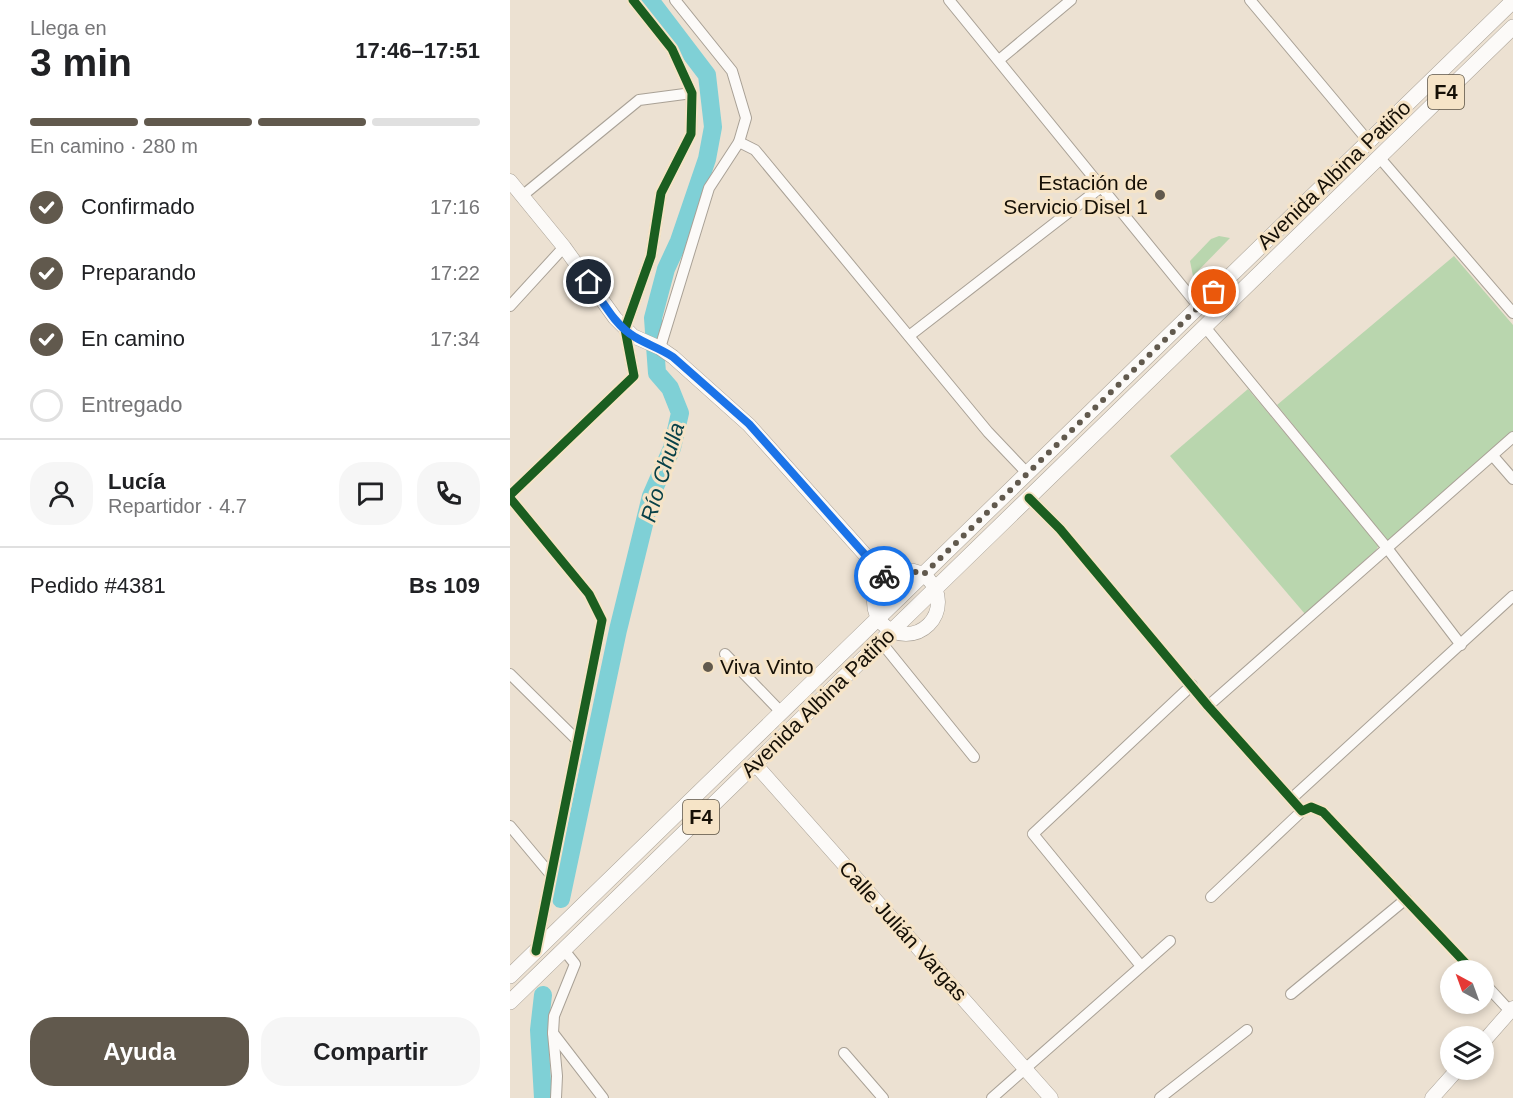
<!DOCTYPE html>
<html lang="es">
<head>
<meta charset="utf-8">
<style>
	:root { --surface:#fff; --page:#f6f6f6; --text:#202124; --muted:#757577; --line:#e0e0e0; --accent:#61594d }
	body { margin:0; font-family:Arial,sans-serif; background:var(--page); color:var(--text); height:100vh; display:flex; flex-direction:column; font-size:22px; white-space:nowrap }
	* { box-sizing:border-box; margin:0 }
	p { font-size:20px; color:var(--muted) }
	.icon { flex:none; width:33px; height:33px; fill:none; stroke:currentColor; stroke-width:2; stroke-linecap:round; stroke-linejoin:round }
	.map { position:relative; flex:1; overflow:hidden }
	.details { display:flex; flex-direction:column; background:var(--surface); width:510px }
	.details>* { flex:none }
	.needle { width:39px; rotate:319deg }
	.buttons { position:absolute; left:930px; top:960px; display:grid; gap:12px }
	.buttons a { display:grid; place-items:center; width:54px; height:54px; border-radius:50%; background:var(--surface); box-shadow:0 3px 9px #0003; font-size:30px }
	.pin { position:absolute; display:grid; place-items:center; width:51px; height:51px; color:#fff; margin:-26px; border:3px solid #fff; border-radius:50%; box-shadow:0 2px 6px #0007 }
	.courier { position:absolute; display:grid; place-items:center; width:60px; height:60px; margin:-30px; border:4px solid #1a73e8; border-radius:50%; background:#fff; color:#222; box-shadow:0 2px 8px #0007 }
	.head em { font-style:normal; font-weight:700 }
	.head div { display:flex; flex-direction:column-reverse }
	.head { display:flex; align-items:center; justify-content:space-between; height:102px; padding:0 30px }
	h1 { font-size:39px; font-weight:700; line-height:45px }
	.bar { display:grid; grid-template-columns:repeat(4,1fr); gap:9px 6px; align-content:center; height:72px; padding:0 30px }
	.bar i { height:8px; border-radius:4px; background:var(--line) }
	.bar .active { background:var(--accent) }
	.bar p { grid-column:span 4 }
	.line { display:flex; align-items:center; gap:15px; padding:0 30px; border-top:2px solid var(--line) }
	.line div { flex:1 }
	.round { display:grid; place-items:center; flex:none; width:63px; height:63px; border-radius:24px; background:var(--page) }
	ol { padding:0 30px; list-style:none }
	li { display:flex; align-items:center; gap:18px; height:66px }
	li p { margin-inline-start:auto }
	li .icon { padding:6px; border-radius:50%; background:var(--accent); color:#fff; stroke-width:4 }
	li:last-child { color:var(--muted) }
	li i { width:33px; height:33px; border:3px solid var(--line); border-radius:50% }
	.action { display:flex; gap:12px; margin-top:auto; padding:12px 30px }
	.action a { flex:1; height:69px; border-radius:24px; background:var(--accent); color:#fff; font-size:24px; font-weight:700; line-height:69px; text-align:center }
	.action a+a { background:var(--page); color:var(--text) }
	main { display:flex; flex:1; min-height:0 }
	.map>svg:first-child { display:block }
	.grass { fill:#b9d6ae }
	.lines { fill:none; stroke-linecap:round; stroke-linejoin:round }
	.river { stroke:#7fd0d6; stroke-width:18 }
	.minor-casing { stroke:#a9a196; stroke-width:12 }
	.major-casing { stroke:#a9a196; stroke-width:15 }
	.highway-casing { stroke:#a9a196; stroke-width:16 }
	.minor { stroke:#fcfaf8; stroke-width:10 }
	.major { stroke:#fcfaf8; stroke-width:14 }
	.highway { stroke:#fcfaf8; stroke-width:15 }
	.cycleway-casing { stroke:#f6e4c7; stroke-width:13 }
	.cycleway { stroke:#1b5e20; stroke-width:9 }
	.done { stroke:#61594d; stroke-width:6; stroke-dasharray:0 10.8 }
	.route { stroke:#1a73e8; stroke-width:8 }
	.poi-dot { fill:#61594d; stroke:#f6e4c7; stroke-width:2 }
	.labels { text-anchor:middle; stroke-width:6; stroke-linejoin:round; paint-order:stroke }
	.shield { fill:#f6e4c7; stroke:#595040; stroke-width:1.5 }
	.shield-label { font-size:20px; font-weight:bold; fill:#161006 }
	.street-label { font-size:21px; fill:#161006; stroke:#f6e4c7 }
	.poi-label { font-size:21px; fill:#161006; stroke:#f6e4c7; text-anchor:end }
	.water-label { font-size:22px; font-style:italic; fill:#084148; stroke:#f6e4c7 }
</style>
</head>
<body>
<main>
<section class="details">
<div class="head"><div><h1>3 min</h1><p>Llega en</p></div><em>17:46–17:51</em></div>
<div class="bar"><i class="active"></i><i class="active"></i><i class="active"></i><i></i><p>En camino · 280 m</p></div>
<ol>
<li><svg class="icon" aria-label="check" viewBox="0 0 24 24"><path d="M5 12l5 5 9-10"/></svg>Confirmado<p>17:16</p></li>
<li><svg class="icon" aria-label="check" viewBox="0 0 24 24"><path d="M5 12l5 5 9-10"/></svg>Preparando<p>17:22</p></li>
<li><svg class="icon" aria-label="check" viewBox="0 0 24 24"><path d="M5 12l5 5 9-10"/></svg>En camino<p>17:34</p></li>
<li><i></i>Entregado</li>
</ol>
<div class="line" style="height:108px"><a class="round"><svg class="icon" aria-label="person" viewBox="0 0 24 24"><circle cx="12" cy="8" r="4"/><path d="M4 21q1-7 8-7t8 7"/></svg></a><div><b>Lucía</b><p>Repartidor · 4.7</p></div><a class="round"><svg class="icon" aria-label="chat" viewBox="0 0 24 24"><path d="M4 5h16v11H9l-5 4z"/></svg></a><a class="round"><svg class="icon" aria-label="phone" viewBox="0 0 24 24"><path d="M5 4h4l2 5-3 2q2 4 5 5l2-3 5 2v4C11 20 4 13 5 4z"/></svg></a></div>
<div class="line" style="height:78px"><div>Pedido #4381</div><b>Bs 109</b></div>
<div class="action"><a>Ayuda</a><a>Compartir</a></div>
</section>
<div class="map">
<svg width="1003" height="1098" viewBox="0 0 1003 1098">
	<rect width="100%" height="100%" fill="#ece1d2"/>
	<g class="grass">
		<polygon points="709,236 720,238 683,276 680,261 701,239"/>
		<polygon points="944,256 1003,325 1003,431 886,537 878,541 767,405"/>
		<polygon points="738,389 869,545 866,550 795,614 660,456"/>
	</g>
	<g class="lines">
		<g class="river">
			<polyline points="51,899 108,630 141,496 162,448 170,413 160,388 147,373 143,318 156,269 169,241 197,159 203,127 197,75 140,0"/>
			<polyline points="33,995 29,1030 33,1098"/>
		</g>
		<defs>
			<g id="minor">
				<polyline points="439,0 689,307"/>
				<polyline points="740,0 859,142"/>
				<polyline points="489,60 561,0"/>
				<polyline points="229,142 245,150 478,432 517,473"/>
				<polyline points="869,157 1003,313"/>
				<polyline points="12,196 129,100 182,93"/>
				<polyline points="0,306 54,247"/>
				<polyline points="695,327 877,548 951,645"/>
				<polyline points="399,336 590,188"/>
				<polyline points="150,348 199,188 229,142 236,118 222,71 165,0"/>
				<polyline points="983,456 1003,479"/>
				<polyline points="0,495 124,376 115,329 141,256 151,193 181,134 182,93 162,49 123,0"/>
				<polyline points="0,498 79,594 92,620 26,951"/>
				<polyline points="519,498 550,529 698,706 792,811 801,807 813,812 962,970"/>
				<polyline points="371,642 464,757"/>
				<polyline points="215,654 271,712"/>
				<polyline points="0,674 68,741"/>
				<polyline points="698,706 1003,437"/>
				<polyline points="781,799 1003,596"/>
				<polyline points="0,826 41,875"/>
				<polyline points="701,897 792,811"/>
				<polyline points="631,966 523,834 682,685"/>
				<polyline points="974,983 1000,1011"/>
				<polyline points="781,994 896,899"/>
				<polyline points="43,1033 93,1098"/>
				<polyline points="334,1053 373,1098"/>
				<polyline points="46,1098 47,1076 43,1033 44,1016 65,964 54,950"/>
				<polyline points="482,1098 660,941"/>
				<polyline points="650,1098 737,1030"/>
			</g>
			<g id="major">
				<polyline points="0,181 54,247 105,318 123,336 150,348 163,357 239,425 375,577"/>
				<circle cx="396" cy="602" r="32"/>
				<polyline points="245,764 541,1098"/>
				<polyline points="974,1041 1003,1008"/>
				<polyline points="922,1098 947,1070"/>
			</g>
			<g id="highway">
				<polyline points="0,976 1003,1"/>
				<polyline points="0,1002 1003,27"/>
			</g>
		</defs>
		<use href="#minor" class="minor-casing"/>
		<use href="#major" class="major-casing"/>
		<use href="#highway" class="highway-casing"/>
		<use href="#minor" class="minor"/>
		<use href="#major" class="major"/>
		<use href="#highway" class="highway"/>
		<defs>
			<g id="cycleway">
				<polyline points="0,495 124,376 115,329 141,256 151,193 181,134 182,93 162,49 123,0"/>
				<polyline points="0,498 79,594 92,620 26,951"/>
				<polyline points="519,498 550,529 698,706 792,811 801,807 813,812 962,970"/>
			</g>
		</defs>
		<use href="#cycleway" class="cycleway-casing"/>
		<use href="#cycleway" class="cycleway"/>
	</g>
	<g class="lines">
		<path class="done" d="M374,576C390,573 394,566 413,575L704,292"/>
		<path class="route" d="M79,282C92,300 105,326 125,337C138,345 150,348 163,357L239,424L374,576"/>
	</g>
	<g class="poi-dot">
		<circle cx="650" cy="195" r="6"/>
		<circle cx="198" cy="667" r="6"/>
	</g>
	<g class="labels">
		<g class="shield">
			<rect x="918" y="75" width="36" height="34" rx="4.5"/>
			<rect x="173" y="800" width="36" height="34" rx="4.5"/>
		</g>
		<g class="shield-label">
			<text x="936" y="99">F4</text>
			<text x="191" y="824">F4</text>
		</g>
		<g class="street-label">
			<text transform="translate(824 175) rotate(-44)" y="7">Avenida Albina Patiño</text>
			<text transform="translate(308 703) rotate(-44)" y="7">Avenida Albina Patiño</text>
			<text transform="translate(393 931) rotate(48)" y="7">Calle Julián Vargas</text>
		</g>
		<g class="poi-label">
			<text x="638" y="190">Estación de<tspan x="638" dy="24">Servicio Disel 1</tspan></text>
			<text x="210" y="674" text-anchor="start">Viva Vinto</text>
		</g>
		<g class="water-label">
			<text transform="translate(152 472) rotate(-73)" y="8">Río Chulla</text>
		</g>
	</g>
</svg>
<div class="buttons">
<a><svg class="needle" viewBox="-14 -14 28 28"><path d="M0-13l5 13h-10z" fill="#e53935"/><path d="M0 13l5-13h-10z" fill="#757577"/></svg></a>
<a><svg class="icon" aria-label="layers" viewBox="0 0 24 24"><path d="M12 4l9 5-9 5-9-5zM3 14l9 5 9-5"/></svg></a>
</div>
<div class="pin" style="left:704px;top:292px;background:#ea580c"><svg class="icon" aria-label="bag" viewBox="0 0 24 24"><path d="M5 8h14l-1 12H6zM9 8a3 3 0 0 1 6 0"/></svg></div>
<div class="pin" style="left:79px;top:282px;background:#1f2937"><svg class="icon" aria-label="home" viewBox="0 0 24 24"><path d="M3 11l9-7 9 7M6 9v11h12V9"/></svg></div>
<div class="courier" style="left:374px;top:576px"><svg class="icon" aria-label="bike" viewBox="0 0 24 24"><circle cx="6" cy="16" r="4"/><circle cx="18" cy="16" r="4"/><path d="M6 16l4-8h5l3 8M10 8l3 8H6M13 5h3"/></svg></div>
</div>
</main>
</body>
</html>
